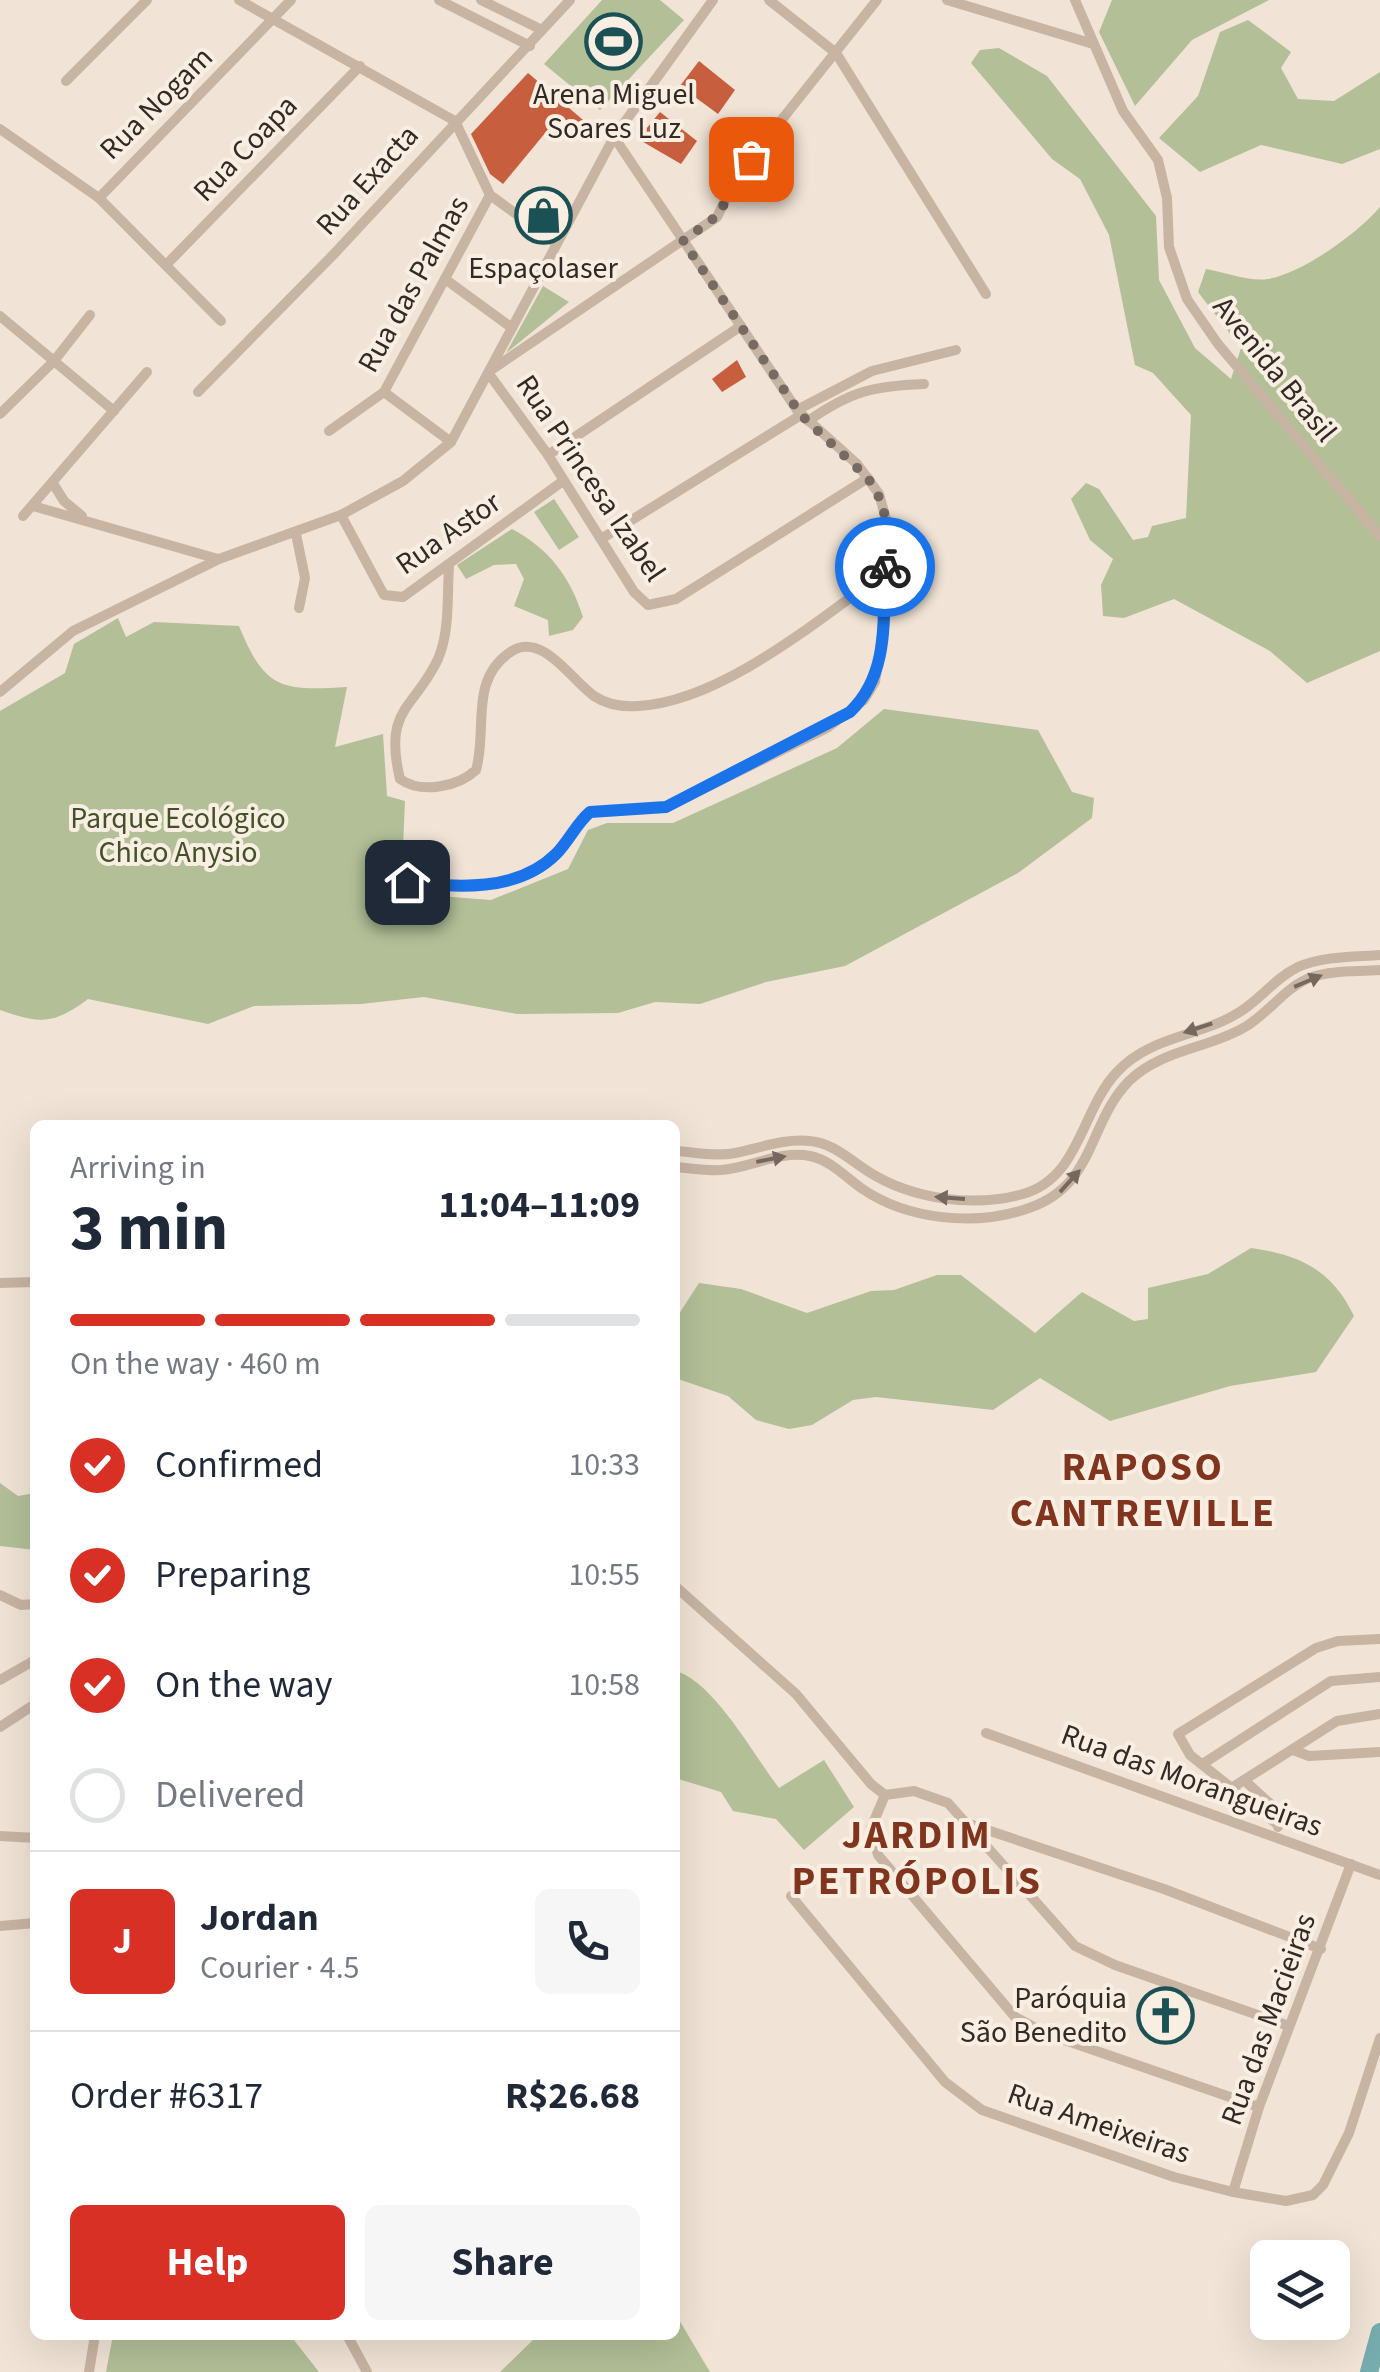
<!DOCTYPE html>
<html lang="en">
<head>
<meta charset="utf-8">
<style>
	:root { --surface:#fff; --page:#f6f6f7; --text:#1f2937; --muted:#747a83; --line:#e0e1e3; --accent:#d93025 }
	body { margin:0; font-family:"Source Sans 3",sans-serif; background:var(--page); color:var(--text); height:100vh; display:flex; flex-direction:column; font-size:38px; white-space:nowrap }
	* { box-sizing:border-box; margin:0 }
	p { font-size:32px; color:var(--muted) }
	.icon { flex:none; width:55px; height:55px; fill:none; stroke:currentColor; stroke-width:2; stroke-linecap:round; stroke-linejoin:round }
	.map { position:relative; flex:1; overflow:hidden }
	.side { position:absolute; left:30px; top:1120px; width:650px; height:1220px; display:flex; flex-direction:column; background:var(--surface); border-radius:15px; box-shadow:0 10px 40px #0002 }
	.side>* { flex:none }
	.controls { position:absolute; left:1250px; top:2240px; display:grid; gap:20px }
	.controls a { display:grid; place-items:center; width:100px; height:100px; border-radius:15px; background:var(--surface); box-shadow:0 10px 40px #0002; font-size:50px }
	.pin { position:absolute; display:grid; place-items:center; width:85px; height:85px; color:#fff; margin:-42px; border-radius:20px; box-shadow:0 5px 15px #0006 }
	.courier { position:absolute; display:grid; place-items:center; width:100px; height:100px; margin:-50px; border:8px solid #1a73e8; border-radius:50%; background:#fff; color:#222; box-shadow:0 2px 12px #0007 }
	.headline em { font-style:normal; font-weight:700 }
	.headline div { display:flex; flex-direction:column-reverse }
	.headline { display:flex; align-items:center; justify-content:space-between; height:170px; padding:0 40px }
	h1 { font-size:65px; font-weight:700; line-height:75px }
	.bar { display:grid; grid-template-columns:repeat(4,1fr); gap:15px 10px; align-content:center; height:120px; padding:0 40px }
	.bar i { height:12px; border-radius:8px; background:var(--line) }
	.bar .active { background:var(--accent) }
	.bar p { grid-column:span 4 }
	.line { display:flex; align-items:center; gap:25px; padding:0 40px; border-top:2px solid var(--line) }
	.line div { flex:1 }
	.round { display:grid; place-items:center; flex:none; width:105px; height:105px; border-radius:15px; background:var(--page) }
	ol { padding:0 40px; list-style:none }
	li { display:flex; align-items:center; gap:30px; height:110px }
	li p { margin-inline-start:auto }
	li .icon { padding:10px; border-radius:50%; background:var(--accent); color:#fff; stroke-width:4 }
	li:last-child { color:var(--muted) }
	li i { width:55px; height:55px; border:5px solid var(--line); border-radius:50% }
	.action { display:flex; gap:20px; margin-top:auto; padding:20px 40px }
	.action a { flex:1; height:115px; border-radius:15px; background:var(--accent); color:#fff; font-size:40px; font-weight:700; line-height:115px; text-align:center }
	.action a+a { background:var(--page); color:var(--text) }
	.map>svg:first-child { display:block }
	.green { fill:#b2bf97 }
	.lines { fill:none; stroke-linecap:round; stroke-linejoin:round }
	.river { stroke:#76acae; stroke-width:18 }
	.building { fill:#c75e3e }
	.minor { stroke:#c8b4a3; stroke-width:10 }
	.oneway { fill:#76685e }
	.done { stroke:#766a63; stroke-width:10; stroke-dasharray:0 18 }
	.route { stroke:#1a73e8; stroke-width:12 }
	.labels { text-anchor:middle; stroke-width:8; stroke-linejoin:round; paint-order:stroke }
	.poi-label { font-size:30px; fill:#332925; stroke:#f9eee2 }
	.street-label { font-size:30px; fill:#332925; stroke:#f9eee2 }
	.park-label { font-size:30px; fill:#435129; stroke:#f9eee2 }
	.district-label { font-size:40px; font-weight:bold; letter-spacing:2.5px; fill:#82351e; stroke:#f9eee2 }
</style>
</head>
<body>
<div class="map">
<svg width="1380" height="2372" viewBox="0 0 1380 2372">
	<rect width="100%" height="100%" fill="#f1e4d6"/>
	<g class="green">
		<polygon points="602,0 660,0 684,20 600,110 544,64"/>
		<polygon points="1112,0 1269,0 1192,40 1135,106 1099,32"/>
		<polygon points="1248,20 1291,52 1281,68 1298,99 1334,101 1380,72 1380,149 1342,164 1261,145 1200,172 1159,138 1198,96 1220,32"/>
		<path d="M999,48L1047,76L1156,216L1159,280L1195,348L1231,379L1241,348L1198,292L1206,269C1224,272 1250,282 1268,279C1303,273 1358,233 1380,207V651L1307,683L1270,651L1174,599L1124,618L1103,616L1101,585L1113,559L1090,540L1071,499L1086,483L1099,489L1133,540L1148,537L1152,526L1186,518L1191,415L1153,373L1135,365L1109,235L1080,179L1052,159L971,63L980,50Z"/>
		<polygon points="543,286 569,302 506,353"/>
		<polygon points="554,499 579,537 559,550 534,512"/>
		<path d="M512,529C549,549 570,576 583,617L573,630L549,636L548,620L514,606L524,579L516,564L494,565L466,579L457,565Z"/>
		<path d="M118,618L126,637L154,622L239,626C265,689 280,691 347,687L335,747L383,734L387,796L405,801L401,893L491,900L568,869L588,830L607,823H673L837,748L884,709L1038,730L1072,792L1094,798L1092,818L1018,873L845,966L766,982L700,1004L655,1002L618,1013L517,1014L424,997L361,1004L254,1006L208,1024L88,999C53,1025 40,1024 0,1010V711L65,673L74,644Z"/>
		<path d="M1251,1248C1300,1255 1332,1270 1354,1316L1316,1372L1230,1386L1110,1421L1040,1378L993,1410L876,1397L853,1400L812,1425L789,1429L756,1420L728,1396L675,1378V1320L699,1283L741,1289L807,1313L871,1291L894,1290L937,1275H961L1035,1333L1082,1292L1134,1321L1148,1319V1288L1208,1274Z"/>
		<polygon points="0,1483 18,1496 35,1493 35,1550 0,1546"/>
		<path d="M675,1671C712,1679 755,1757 779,1788L824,1760L854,1807L804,1850L776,1819L733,1811L721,1792L675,1778Z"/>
		<polygon points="675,2313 710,2372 500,2372 533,2340 527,2335 675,2335"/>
		<polygon points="113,2335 290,2335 319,2372 106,2372"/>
	</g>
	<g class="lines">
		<polyline class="river" points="1369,2372 1380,2332"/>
	</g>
	<g class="building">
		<polygon points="699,61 735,90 718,114 680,86"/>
		<polygon points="528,73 596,131 590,141 560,115 503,184 490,174 471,134"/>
		<polygon points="660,112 697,141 681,164 638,139"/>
		<polygon points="737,360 746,377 722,392 712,379"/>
		<polygon points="1158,2000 1181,2008 1174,2029 1151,2021"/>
	</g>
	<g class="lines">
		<g class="minor">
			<polyline points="239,0 455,121"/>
			<polyline points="439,0 530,46"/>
			<polyline points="481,0 542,30"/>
			<polyline points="769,0 836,53 986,294"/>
			<polyline points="947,0 1090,43"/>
			<polyline points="1075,0 1123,111 1158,160 1167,198 1169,247 1187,299 1218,344 1380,536"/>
			<polyline points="66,81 147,0"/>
			<polyline points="455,121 490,195 556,243"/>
			<polyline points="0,129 99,198 221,321"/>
			<polyline points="99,198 291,0"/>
			<polyline points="167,264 360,66"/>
			<polyline points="445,279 512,328"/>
			<polyline points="0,316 114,411"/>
			<polyline points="494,368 717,217 737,176 877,0"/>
			<polyline points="489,374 548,455 634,592 648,605 676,599 868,478"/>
			<polyline points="198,392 334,254 570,0"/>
			<polyline points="384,392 451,442"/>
			<polyline points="797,410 872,371 956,350"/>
			<polyline points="0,414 54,361 90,315"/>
			<path d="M808,421C851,391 873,386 924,384"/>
			<polyline points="329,431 384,392 490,195"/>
			<polyline points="548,455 741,326"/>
			<polyline points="54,485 64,501 82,516"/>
			<polyline points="33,506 218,559"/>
			<polyline points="341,515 384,595 403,597 563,481"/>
			<polyline points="23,516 147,372"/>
			<polyline points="296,534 305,578 299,608"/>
			<polyline points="601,539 801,415"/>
			<path d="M449,566C447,595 450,632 438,659C414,710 383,708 400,779C421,794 458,787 476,770C488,729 468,679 512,651C543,632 572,681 594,696C606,704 623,707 638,706C721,702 818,620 884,573"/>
			<polyline points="0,692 73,631 219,559 341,515 403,481 451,442 614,137 713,0"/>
			<path d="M407,882C457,887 517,893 556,854C569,841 576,823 590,812L666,807L827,728L864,700L875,682L883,628L886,519L879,494L857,464L797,410L614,137"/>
			<polyline points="476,1125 497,1125"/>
			<path d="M675,1151C695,1152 716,1157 735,1153C760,1148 785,1138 810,1141C833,1143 850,1160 869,1172C912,1199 973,1208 1023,1194C1080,1178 1081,1110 1117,1072C1150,1036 1199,1037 1238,1013C1260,1000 1275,978 1298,967C1323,956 1353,957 1380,955"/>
			<path d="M675,1167C690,1168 706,1171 721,1170C750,1168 780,1150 810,1156C832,1161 844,1176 861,1188C907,1220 976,1227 1029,1208C1096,1185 1087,1124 1129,1081C1162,1049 1208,1049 1245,1027C1269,1013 1286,986 1312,977C1333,970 1358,972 1380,970"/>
			<polyline points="0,1283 35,1282"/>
			<polyline points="675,1586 796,1694 871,1784 885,1795 914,1791 948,1803 1075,1946 1115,1965 1289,2026"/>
			<polyline points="0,1595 21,1605 35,1604"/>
			<polyline points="0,1680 35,1660"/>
			<polyline points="0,1727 35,1704"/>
			<polyline points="986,1733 1380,1875"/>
			<polyline points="1293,1750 1309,1756 1380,1752"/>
			<polyline points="1204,1763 1331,1681 1380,1677"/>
			<polyline points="1244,1780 1276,1809 1278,1827"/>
			<polyline points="1233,1787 1337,1721 1380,1714"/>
			<polyline points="885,1795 871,1828 878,1855 1015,2017 1047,2034 1259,2107"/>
			<polyline points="969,1824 1164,1889 1321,1949"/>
			<polyline points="1277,1824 1190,1755 1178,1734 1316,1648 1338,1641 1380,1639"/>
			<polyline points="0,1836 35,1838"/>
			<polyline points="791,1896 945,2082 982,2110 1174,2177 1233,2192 1286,2201 1313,2195 1323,2185 1349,2133 1380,2038"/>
			<polyline points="0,1926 35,1923"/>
			<polyline points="1233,2192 1259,2107 1351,1864"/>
			<polyline points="347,2335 367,2372"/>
			<polyline points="89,2372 95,2335"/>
		</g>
	</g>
	<defs><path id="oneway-solid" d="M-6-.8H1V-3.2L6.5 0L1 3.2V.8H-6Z" transform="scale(2.5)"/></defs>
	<g class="oneway">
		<use href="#oneway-solid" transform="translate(1308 981) rotate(-23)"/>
		<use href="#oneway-solid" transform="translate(1198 1028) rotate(162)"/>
		<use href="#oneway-solid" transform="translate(771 1159) rotate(-11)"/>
		<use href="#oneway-solid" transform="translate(1070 1181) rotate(-48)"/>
		<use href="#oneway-solid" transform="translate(950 1198) rotate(-176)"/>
	</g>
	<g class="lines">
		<polyline class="done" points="751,159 717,216 683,241 801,415 868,478 884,506 885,567"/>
		<path class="route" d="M407,882C456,887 517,893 556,854C569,841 576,824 590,812L666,807L850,712C890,674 883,618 885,567"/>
	</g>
	<defs>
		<symbol id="stadium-ring" viewBox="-11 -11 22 22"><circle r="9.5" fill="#f9eee2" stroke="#1b5154" stroke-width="1.5"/><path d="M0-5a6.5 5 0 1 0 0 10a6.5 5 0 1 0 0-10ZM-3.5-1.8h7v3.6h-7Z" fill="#1b5154"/></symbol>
		<symbol id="shop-ring" viewBox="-11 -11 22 22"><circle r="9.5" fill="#f9eee2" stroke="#1b5154" stroke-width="1.5"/><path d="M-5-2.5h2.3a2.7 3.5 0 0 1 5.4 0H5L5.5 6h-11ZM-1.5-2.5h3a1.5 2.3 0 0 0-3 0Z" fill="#1b5154"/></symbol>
		<symbol id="church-ring" viewBox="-11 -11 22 22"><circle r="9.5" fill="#f9eee2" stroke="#1b5154" stroke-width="1.5"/><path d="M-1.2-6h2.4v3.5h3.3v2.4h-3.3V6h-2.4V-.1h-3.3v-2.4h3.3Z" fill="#1b5154"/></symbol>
	</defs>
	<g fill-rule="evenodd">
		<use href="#stadium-ring" x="582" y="10" width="63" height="63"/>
		<use href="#shop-ring" x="512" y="184" width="63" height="63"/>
		<use href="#church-ring" x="1134" y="1984" width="63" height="63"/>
	</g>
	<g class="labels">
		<g class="poi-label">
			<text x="614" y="104">Arena Miguel<tspan x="614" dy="34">Soares Luz</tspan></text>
			<text x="543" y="278">Espaçolaser</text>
			<text x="1127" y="2008" text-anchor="end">Paróquia<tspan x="1127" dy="34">São Benedito</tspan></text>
		</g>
		<g class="street-label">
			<text transform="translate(156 103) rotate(-45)" y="10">Rua Nogam</text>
			<text transform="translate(245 148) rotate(-46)" y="10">Rua Coapa</text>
			<text transform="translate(367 180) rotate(-48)" y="10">Rua Exacta</text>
			<text transform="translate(413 284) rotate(-61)" y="10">Rua das Palmas</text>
			<text transform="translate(1275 369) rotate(51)" y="10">Avenida Brasil</text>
			<text transform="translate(591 478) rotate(56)" y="10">Rua Princesa Izabel</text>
			<text transform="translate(448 533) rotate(-35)" y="10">Rua Astor</text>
			<text transform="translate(1192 1780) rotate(20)" y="10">Rua das Morangueiras</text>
			<text transform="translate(1268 2019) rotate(-70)" y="10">Rua das Macieiras</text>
			<text transform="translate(1099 2123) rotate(19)" y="10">Rua Ameixeiras</text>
		</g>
		<g class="park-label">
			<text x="178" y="828">Parque Ecológico<tspan x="178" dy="34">Chico Anysio</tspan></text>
		</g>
		<g class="district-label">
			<text x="1143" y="1480">RAPOSO<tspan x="1143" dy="46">CANTREVILLE</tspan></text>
			<text x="917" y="1848">JARDIM<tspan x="917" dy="46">PETRÓPOLIS</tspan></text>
		</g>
	</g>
</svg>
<div class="controls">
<a><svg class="icon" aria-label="layers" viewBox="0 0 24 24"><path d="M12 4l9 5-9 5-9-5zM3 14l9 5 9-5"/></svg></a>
</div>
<div class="pin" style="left:751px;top:159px;background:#ea580c"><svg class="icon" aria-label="bag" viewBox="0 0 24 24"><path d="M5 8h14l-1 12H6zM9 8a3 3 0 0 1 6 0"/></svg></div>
<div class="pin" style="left:407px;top:882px;background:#1f2937"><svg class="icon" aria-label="home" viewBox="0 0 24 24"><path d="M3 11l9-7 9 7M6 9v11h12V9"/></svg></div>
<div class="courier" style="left:885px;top:567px"><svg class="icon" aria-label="bike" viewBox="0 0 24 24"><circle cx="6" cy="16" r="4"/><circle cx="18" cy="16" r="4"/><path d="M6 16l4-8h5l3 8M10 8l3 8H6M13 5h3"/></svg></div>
<section class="side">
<div class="headline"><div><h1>3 min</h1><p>Arriving in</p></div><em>11:04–11:09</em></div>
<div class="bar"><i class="active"></i><i class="active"></i><i class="active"></i><i></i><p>On the way · 460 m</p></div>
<ol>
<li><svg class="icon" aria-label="check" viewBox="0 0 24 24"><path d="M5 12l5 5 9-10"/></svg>Confirmed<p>10:33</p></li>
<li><svg class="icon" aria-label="check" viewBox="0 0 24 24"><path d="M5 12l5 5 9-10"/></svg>Preparing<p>10:55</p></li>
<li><svg class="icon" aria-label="check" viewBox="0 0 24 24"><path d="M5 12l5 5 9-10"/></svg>On the way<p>10:58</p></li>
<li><i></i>Delivered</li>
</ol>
<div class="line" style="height:180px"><b class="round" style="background:var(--accent);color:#fff">J</b><div><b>Jordan</b><p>Courier · 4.5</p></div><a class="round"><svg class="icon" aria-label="phone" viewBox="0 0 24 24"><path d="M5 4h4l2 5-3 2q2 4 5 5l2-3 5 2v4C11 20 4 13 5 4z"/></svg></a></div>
<div class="line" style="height:130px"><div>Order #6317</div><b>R$26.68</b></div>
<div class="action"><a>Help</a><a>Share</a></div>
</section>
</div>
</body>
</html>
